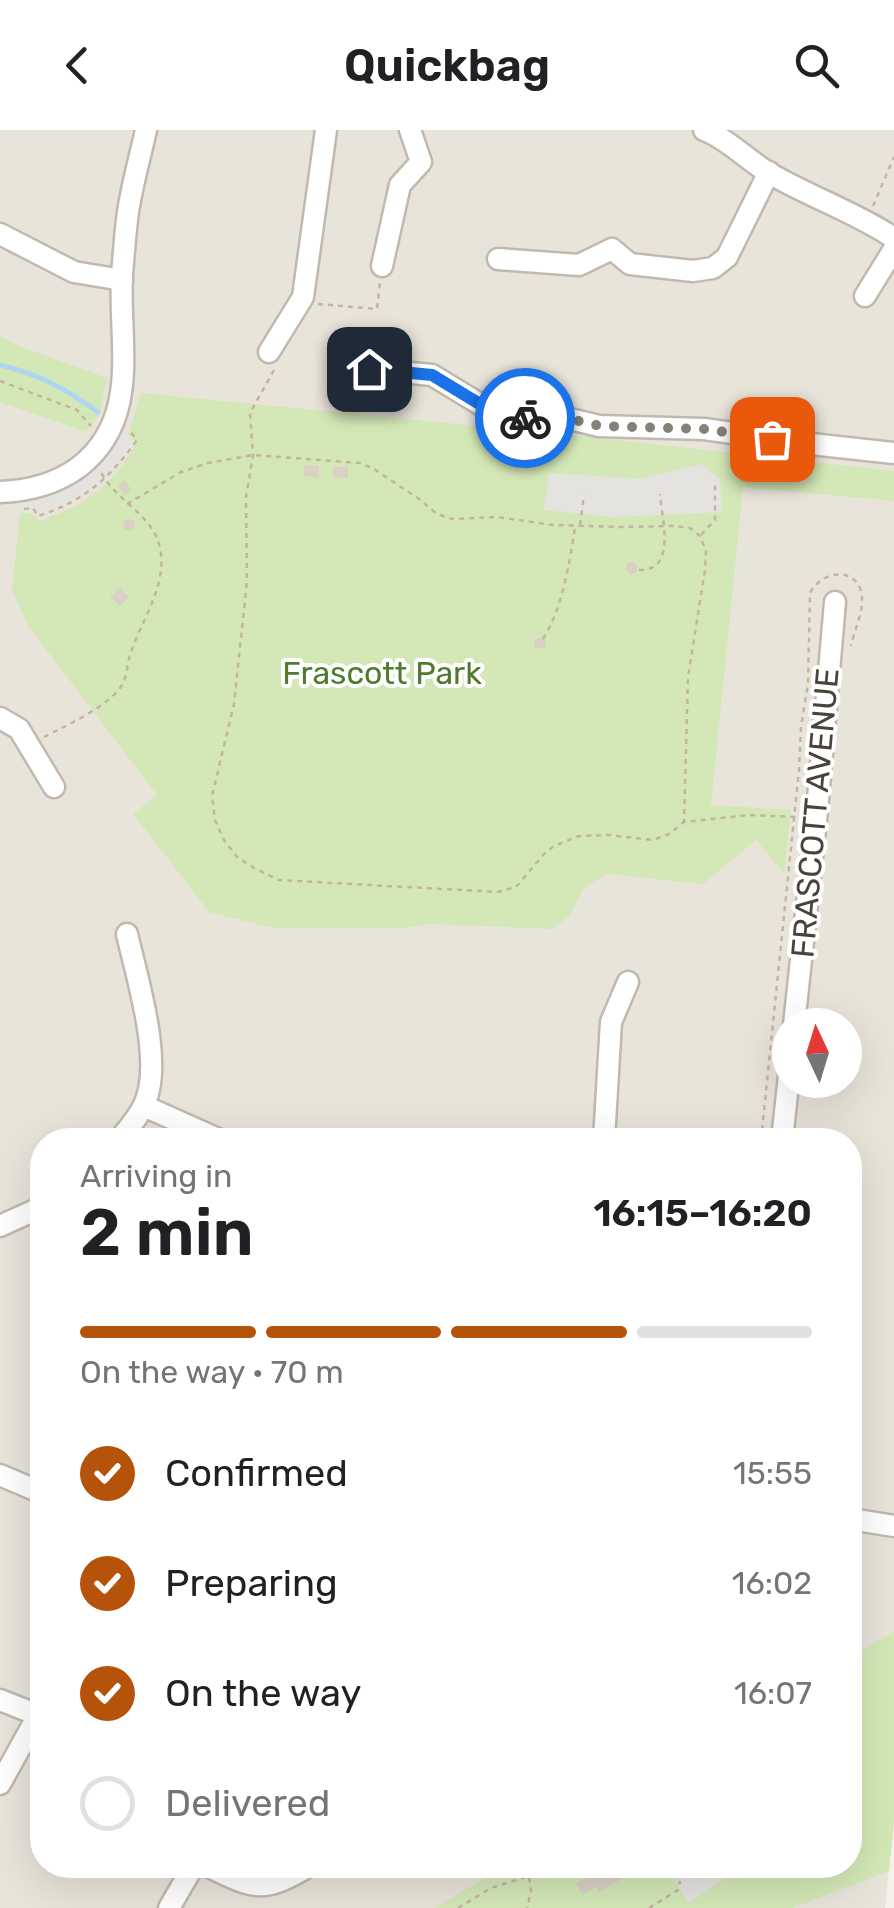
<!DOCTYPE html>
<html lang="en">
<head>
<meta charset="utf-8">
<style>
	:root { --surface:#fff; --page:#f2f2f2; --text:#202124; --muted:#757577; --line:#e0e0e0; --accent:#b45309 }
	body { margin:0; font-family:Rubik,sans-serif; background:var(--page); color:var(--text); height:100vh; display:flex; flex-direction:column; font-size:38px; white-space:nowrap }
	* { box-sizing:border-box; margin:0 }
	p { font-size:32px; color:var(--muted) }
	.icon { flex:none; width:55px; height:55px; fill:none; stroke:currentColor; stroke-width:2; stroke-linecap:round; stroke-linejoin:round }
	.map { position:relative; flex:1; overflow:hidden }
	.drawer { position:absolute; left:30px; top:998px; width:832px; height:750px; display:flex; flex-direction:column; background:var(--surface); border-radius:40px; box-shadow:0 10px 40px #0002 }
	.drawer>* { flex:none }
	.needle { width:65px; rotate:356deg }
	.buttons { position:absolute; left:772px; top:878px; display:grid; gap:20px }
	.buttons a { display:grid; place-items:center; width:90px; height:90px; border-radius:50%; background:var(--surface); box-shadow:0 10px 40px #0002; font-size:50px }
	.pin { position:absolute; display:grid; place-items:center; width:85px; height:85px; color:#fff; margin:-42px; border-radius:20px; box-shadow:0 5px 15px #0006 }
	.courier { position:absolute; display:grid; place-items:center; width:100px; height:100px; margin:-50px; border:8px solid #1a73e8; border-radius:50%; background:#fff; color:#222; box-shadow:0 2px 12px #0007 }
	.head em { font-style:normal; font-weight:600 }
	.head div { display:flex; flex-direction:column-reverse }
	.head { display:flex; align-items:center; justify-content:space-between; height:170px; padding:0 50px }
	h1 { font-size:65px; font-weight:600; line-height:75px }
	.bar { display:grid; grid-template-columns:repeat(4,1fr); gap:15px 10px; align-content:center; height:120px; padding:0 50px }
	.bar i { height:12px; border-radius:8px; background:var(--line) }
	.bar .on { background:var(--accent) }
	.bar p { grid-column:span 4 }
	ol { padding:0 50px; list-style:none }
	li { display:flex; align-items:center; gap:30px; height:110px }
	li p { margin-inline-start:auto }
	li .icon { padding:10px; border-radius:50%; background:var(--accent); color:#fff; stroke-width:4 }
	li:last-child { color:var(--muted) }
	li i { width:55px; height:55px; border:5px solid var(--line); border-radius:50% }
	header { display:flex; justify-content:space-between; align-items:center; height:130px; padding:0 50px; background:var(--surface); font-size:45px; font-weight:600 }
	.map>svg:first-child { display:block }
	.residential { fill:#e9e4da; fill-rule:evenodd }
	.green { fill:#d4e8b7 }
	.parking { fill:#e5e3e0 }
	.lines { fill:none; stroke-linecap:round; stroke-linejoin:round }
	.stream { stroke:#acd7ef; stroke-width:5 }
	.building { fill:#dad0c5 }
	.minor-casing { stroke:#c1b9af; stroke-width:25 }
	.path { stroke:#c2b5a0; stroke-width:2.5; stroke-dasharray:5 5; stroke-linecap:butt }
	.minor { stroke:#fff; stroke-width:20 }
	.done { stroke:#868078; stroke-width:10; stroke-dasharray:0 18 }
	.route { stroke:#1a73e8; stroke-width:12 }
	.labels { text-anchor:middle; stroke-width:8; stroke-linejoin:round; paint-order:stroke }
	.park-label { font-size:32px; fill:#4f7b2e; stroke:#fff }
	.street-label { font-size:32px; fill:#4a433a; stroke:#fff }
</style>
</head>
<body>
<header><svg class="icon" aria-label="back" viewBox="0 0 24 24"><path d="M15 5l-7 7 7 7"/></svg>Quickbag<svg class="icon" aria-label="search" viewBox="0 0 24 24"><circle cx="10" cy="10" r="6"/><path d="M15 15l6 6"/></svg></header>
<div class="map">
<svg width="894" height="1778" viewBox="0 0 894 1778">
	<rect width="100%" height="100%" fill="#f5f2ec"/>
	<path class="residential" d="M0,0H894V1691L885,1778H0ZM790,895H845V950H790ZM42,1010H850V1735H42Z"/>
	<g class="green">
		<polygon points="0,206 19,216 107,248 100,284 86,302 0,272"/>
		<path d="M141,263L571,305L894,341V371L743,357L711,675L791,680L784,744L756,710L703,754L607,744L584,758L570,785L552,799L426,794L407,798H273L209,782L133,684L157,665L28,496L12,460L20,383H33L39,391C86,374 112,357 136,313L128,304Z"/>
		<polygon points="894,1501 894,1691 889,1741 793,1778 435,1778 506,1735 850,1735 850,1528"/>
	</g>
	<g class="parking">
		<polygon points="121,299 132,312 114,338 92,358 74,369 38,383 30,371 50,365 77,351 107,323"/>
		<polygon points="702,334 720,350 722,382 614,387 544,380 549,343 640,349"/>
		<polygon points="666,1735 776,1735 742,1737 688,1773"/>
	</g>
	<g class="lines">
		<path class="stream" d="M0,235C41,245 64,258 98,282"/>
	</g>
	<g class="building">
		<polygon points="304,335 319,336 319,347 304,346"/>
		<polygon points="333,337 348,337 348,348 333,347"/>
		<polygon points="124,350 131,359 125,365 118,356"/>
		<circle cx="129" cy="395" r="6"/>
		<polygon points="634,432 638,437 636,443 630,444 625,439 627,433"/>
		<polygon points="120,458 129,467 120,476 110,467"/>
		<polygon points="540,507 546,511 546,517 539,519 534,516 534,510"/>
		<polygon points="588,1735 646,1735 599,1762 596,1757 583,1765 576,1754 593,1743"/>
	</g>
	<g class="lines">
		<defs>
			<g id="minor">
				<path d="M704,0C729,10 746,29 769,43C810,67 855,82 894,108"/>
				<polyline points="0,104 74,142 122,150"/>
				<polyline points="498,129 579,135 612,119 630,134 693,141 713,138 727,127 769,42"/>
				<polyline points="382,136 400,55 421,32 410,0"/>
				<polyline points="865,166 894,119"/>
				<polyline points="269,222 303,167 326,0"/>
				<polyline points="369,239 432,245 483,276 505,287 566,288 599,296 704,299 811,314 894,323"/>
				<path d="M0,362C29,361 56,354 79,337C142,288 118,212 122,144C124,123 125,103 128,82C132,55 140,27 146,0"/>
				<polyline points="0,588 19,599 54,657"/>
				<polyline points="794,895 817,681 835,472"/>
				<polyline points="144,976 220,1010"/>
				<path d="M119,1010C127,1000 137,989 143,977C165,936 137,848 127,804"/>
				<polyline points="604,1010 611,892 628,852"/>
				<polyline points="782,1010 790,936"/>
				<polyline points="0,1096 42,1077"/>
				<polyline points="0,1345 42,1363"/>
				<polyline points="850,1389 894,1396"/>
				<polyline points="0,1570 38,1585"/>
				<polyline points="0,1654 42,1578"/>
				<path d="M205,1735C255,1759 261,1765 311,1735"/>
				<polyline points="169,1778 194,1735"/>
			</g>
		</defs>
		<use href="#minor" class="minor-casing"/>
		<g class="path">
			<polyline points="873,76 894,27"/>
			<polyline points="318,174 377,179 380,152"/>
			<polyline points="274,240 250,283 253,325 246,367 247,451 234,574 212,666 215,690 224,710 237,727 254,738 279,750 498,762 516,757 544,724 554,716 579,706 609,705 653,710 669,704 684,692 749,685 796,687"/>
			<polyline points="0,251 77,280 91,296"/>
			<polyline points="127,374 181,342 208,333 253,325 360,333 374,339 419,369 437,384 452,389 497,387 553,395 619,397 675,396 690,398 700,406 706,421 705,440 688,547 684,692"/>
			<path d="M24,379L33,378L38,386C84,371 109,349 137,310L130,301"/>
			<polyline points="580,395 584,365"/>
			<polyline points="701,405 715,390 715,352"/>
			<path d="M639,440C677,441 662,390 660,364"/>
			<path d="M543,509C563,477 569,434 575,398"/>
			<path d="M44,607C65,596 110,576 122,555C127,547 127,534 130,525C141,490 170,453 159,414C151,384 114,369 101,342"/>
			<path d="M761,1010L799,640L801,597L808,554L810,463C822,439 860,436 862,468C863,483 854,501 851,516"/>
			<polyline points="458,1778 491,1758 529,1746 531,1762 527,1778"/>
			<polyline points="649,1778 678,1760 680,1751"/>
		</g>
		<use href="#minor" class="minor"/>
	</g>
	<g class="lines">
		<polyline class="done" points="525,288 566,288 600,296 704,299 772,309"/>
		<polyline class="route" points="369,239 432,245 483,276 505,286 525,288"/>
	</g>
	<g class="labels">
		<g class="park-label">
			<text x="382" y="554">Frascott Park</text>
		</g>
		<g class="street-label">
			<text transform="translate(815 683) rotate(-85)" y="11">FRASCOTT AVENUE</text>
		</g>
	</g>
</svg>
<div class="buttons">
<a><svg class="needle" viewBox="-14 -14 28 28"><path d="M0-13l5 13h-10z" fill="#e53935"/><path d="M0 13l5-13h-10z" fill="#757577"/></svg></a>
</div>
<div class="pin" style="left:772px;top:309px;background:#ea580c"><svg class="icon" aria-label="bag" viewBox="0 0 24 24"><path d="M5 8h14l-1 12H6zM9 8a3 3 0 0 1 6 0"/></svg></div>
<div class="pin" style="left:369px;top:239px;background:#1f2937"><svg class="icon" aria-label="home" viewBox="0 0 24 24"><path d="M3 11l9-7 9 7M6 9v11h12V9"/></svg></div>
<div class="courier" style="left:525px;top:288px"><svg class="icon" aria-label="bike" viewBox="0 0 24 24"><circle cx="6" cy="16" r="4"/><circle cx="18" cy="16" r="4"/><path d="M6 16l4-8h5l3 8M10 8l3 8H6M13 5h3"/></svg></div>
<section class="drawer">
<div class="head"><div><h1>2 min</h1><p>Arriving in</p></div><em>16:15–16:20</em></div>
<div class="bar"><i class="on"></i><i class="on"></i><i class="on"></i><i></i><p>On the way · 70 m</p></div>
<ol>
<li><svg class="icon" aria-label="check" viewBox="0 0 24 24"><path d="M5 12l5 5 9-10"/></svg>Confirmed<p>15:55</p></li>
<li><svg class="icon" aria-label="check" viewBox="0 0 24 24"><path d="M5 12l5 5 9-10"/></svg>Preparing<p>16:02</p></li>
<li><svg class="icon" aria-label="check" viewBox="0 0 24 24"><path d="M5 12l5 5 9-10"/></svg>On the way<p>16:07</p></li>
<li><i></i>Delivered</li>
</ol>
</section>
</div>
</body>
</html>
